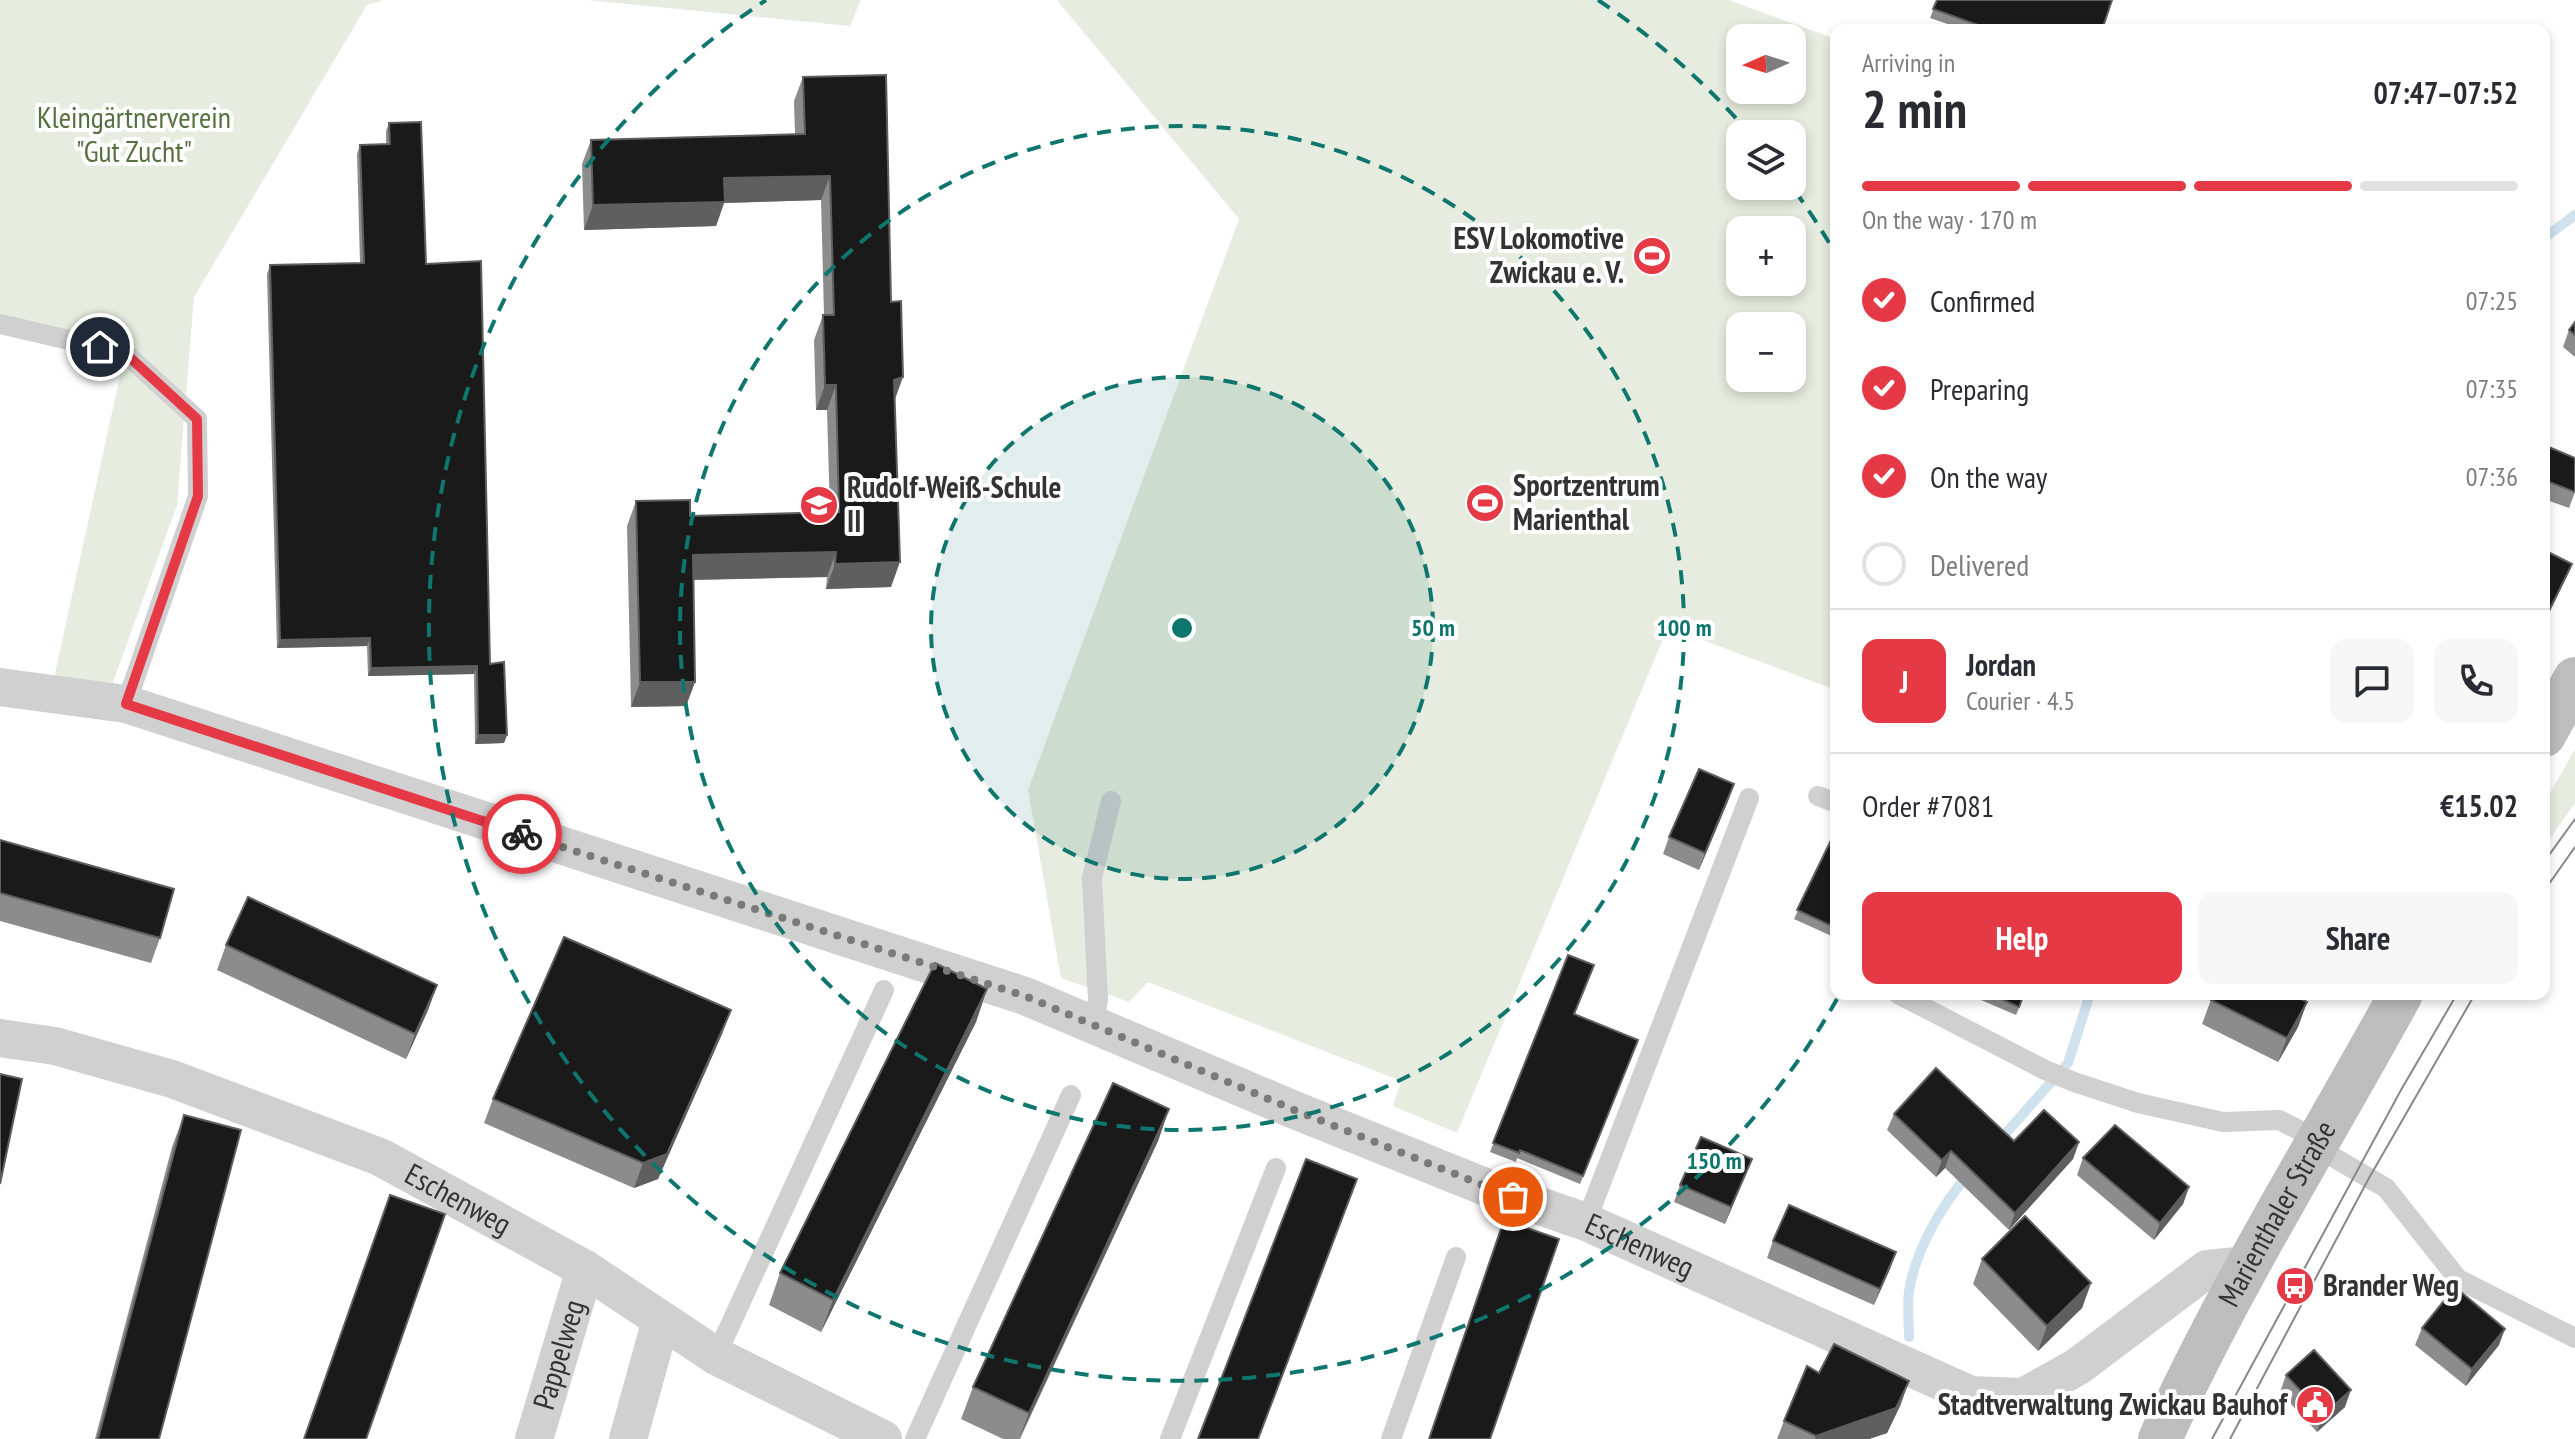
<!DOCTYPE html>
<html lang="en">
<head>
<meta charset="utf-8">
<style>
	:root { --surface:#fff; --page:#f7f7f7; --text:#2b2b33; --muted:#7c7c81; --line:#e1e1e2; --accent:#e63946 }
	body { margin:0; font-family:"PT Sans Narrow",sans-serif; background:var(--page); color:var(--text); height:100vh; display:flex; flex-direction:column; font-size:30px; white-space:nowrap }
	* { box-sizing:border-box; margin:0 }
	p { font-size:26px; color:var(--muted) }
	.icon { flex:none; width:44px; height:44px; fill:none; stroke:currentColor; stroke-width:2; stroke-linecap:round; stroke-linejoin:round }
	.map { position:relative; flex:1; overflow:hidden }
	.side { position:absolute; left:1830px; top:24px; width:720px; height:976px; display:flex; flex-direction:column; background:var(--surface); border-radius:16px; box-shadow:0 4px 12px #0003 }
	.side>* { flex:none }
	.needle { width:52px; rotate:267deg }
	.fabs { position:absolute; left:1726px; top:24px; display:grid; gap:16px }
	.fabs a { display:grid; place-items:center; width:80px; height:80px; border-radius:16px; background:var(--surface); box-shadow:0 4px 12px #0003; font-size:40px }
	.pin { position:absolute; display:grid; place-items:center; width:68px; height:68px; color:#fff; margin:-34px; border:4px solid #fff; border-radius:50%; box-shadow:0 2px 8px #0007 }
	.courier { position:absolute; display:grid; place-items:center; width:80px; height:80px; margin:-40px; border:6px solid #e63946; border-radius:50%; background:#fff; color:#222; box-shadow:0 2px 10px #0007 }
	.headline em { font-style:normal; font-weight:700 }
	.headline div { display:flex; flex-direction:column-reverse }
	.headline { display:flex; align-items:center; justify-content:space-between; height:136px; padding:0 32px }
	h1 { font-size:52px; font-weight:700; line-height:60px }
	.bar { display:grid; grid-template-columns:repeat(4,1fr); gap:12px 8px; align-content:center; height:96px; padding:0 32px }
	.bar i { height:10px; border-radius:6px; background:var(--line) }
	.bar .selected { background:var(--accent) }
	.bar p { grid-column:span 4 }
	.line { display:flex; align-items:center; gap:20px; padding:0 32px; border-top:2px solid var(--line) }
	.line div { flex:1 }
	.round { display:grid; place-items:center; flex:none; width:84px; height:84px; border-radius:16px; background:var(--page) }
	ol { padding:0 32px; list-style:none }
	li { display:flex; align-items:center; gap:24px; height:88px }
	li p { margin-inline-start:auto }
	li .icon { padding:8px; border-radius:50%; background:var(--accent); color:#fff; stroke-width:4 }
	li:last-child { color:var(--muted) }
	li i { width:44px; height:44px; border:4px solid var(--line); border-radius:50% }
	.action { display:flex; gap:16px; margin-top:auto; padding:16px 32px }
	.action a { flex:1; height:92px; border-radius:16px; background:var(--accent); color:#fff; font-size:32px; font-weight:700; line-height:92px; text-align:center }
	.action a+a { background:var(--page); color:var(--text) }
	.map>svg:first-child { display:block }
	.green { fill:#e6ecdf; fill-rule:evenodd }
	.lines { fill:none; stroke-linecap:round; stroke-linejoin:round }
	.stream { stroke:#cfe2ee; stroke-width:10 }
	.lane { stroke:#d0d0d0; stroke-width:20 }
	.street { stroke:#d0d0d0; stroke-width:38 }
	.secondary { stroke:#bdbdbd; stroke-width:44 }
	.tram { stroke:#888; stroke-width:2 }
	.wall { fill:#8c8c8c }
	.shaded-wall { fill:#5f5f5f }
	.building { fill:#1a1a1a; stroke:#5f5f5f; stroke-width:2 }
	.done { stroke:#7a7a7a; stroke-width:8; stroke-dasharray:0 14.4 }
	.route { stroke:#e63946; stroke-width:10 }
	.ring { fill:none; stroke:#0f766e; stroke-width:4; stroke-dasharray:14 10 }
	.labels { text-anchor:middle; stroke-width:8; stroke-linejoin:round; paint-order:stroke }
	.park-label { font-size:30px; fill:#56703f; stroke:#fff }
	.poi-label { font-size:30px; font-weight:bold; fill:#333; stroke:#fff; text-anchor:start }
	.street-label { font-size:30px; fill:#333; stroke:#fff }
	.centre { fill:#0f766e; stroke:#fff; stroke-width:4 }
	.ring-label { font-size:24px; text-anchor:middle; font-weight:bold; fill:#0f766e; stroke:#fff; stroke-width:8; stroke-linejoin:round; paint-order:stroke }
</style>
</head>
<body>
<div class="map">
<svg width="2575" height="1439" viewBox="0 0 2575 1439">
	<rect width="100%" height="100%" fill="#fff"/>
	<g class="green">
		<polygon points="0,0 383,0 367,5 194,297 177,505 112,685 54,678 125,353 0,323"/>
		<polygon points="587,0 861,0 850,26"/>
		<path d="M1057,0H1728L1836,39V690L1668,627L1457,1133L1393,1106L1401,1081L1148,982L1129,1002L1061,978L1028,790L1239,219ZM1740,38H1792V90H1740ZM1740,134H1792V186H1740ZM1740,230H1792V282H1740ZM1740,326H1792V378H1740Z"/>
		<polygon points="2575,749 2575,803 2544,847 2544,804"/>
	</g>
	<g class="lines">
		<g class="stream">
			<polyline points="2544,238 2575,215"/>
			<polyline points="1998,1142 2068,1063 2090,994"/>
			<path d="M1909,1337C1909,1323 1907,1306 1909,1292C1915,1251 1941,1206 1968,1175"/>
		</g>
		<g class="lane">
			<polyline points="0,324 125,353 197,419 198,496 126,704"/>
			<polyline points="1818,796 1836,803"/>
			<polyline points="1898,994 2045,1070 2074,1082 2138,1103 2223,1122 2279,1120 2321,1141"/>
			<polyline points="1093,1026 1098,1000 1092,878 1111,801"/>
			<polyline points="2316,1147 2386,1188 2458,1279 2575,1338"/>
			<polyline points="1586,1222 1749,798"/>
			<polyline points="716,1356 884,990"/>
			<polyline points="915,1439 1071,1095"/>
			<polyline points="1170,1439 1276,1168"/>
			<polyline points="1391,1439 1456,1257"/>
		</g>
		<g class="street">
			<path id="s1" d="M0,687L126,704L1025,996L1292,1109L1488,1188L1586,1222L1971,1395L2023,1397L2077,1367L2207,1269L2247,1265"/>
			<path id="s2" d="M0,1038L55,1046L172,1079L380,1157L585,1269L716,1356L883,1439"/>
			<path id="s3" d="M534,1439L585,1269"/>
			<polyline points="628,1439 661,1320"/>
		</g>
		<g class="secondary">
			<polyline points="2544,735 2575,679"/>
			<path id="s4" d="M2160,1439C2230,1285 2320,1142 2401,994"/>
		</g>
		<g class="tram">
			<polyline points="2544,862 2575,819"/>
			<polyline points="2544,891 2575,847"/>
			<polyline points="2212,1439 2401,1090 2457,994"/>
			<polyline points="2230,1439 2369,1178 2475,994"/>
		</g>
	</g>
	<g class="wall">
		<polygon points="1937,0 2102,30 1965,30 1930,18"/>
		<polygon points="803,77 891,302 895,400 891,587 826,589 827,577 693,580 695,682 686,706 631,707 627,526 636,501 690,516 830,513 827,410 816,410 814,340 823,315 824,315 821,200 724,203 716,226 584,230 582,164 591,140 795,134 794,101"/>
		<polygon points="389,123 426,264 490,664 507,735 504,743 475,744 474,674 368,676 367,646 277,648 267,274 270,265 360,263 357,154 360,145 386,144 386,131"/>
		<polygon points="2575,322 2575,357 2563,347 2569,330"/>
		<polygon points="2544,445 2575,492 2569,508 2544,499"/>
		<polygon points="1728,801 1699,870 1663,854 1669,837"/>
		<polygon points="1836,830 1836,938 1794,919"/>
		<polygon points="0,840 160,938 151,963 0,921"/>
		<polygon points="226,945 437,985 428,1010 406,1059 217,970"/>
		<polygon points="1568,955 1575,1014 1638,1040 1580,1184 1517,1158 1516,1162 1490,1152"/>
		<polygon points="987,989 976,1022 821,1332 769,1305 780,1273"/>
		<polygon points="1967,994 2025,994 2016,1015"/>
		<polygon points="2208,994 2292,994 2307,1002 2298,1027 2278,1062 2202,1024 2212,997"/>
		<polygon points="731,1010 722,1034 658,1179 634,1188 484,1123 493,1099"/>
		<polygon points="1169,1109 1158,1141 1020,1439 1003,1439 961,1419 973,1387"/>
		<polygon points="1894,1114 2014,1141 2079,1142 2073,1159 2009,1230 1945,1168 1936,1177 1887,1130"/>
		<polygon points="184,1115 159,1439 95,1439 172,1147"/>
		<polygon points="2083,1158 2189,1187 2183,1204 2154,1240 2077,1175"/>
		<polygon points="1745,1176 1725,1224 1674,1202 1680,1185"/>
		<polygon points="1773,1241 1896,1252 1874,1305 1767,1258"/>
		<polygon points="1982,1259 2091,1283 2082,1308 2038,1351 1973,1284"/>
		<polygon points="2422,1328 2499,1345 2466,1386 2415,1345"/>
		<polygon points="1819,1373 1909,1381 1900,1406 1887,1433 1869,1439 1777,1439 1784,1421"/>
		<polygon points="2286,1375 2345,1407 2317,1432 2280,1392"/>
	</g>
	<g class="shaded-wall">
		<polygon points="830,176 821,200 724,203 716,226 584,230 593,205 724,178"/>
		<polygon points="903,377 894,402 894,380"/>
		<polygon points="825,385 836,385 827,410 816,410"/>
		<polygon points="836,552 827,577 684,580 693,555"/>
		<polygon points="900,562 891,587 826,589 835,564"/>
		<polygon points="2572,564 2569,572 2544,623 2544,621"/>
		<polygon points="370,638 367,646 277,648 280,640"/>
		<polygon points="477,666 474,674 368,676 371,668"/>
		<polygon points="640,682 695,682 686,706 631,707"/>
		<polygon points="478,735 507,735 504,743 475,744"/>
		<polygon points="1734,784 1728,801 1699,870 1705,853"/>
		<polygon points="437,985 428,1010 406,1059 415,1034"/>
		<polygon points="987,989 976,1022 821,1332 833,1300"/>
		<polygon points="2307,1002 2298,1027 2278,1062 2287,1038"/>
		<polygon points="731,1010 722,1034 658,1179 634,1188 643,1163"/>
		<polygon points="1169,1109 1158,1141 1019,1439 1029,1413"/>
		<polygon points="2079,1142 2073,1159 2009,1230 2015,1213"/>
		<polygon points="1951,1151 1945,1168 1936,1177 1942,1160"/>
		<polygon points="1752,1159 1745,1176 1725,1224 1731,1207"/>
		<polygon points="2189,1187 2183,1204 2154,1240 2160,1223"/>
		<polygon points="1896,1252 1890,1269 1874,1305 1880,1289"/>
		<polygon points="2091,1283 2082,1308 2038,1351 2047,1326"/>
		<polygon points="2505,1329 2499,1345 2466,1386 2472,1369"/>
		<polygon points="1909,1381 1900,1406 1887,1433 1869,1439 1815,1439 1816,1436"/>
		<polygon points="2351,1390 2345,1407 2317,1432 2323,1415"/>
	</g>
	<g class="building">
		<polygon points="1937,0 2112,0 2102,30 1992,30 1933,9"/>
		<polygon points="886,75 891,302 901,301 903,377 894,380 900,562 835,564 836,552 693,555 695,682 640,682 636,501 690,500 690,516 839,512 836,385 825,385 823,315 834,315 830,176 724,178 725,202 593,205 591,140 805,134 803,77"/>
		<polygon points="421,122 426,264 481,261 490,664 504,662 507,735 478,735 477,666 371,668 370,638 280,640 270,265 364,263 360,145 390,144 389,123"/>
		<polygon points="2575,322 2575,335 2569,330"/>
		<polygon points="2544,445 2575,458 2575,492 2544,480"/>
		<polygon points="2544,550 2572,564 2544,621"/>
		<polygon points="1699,769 1734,784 1705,853 1669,837"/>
		<polygon points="1836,830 1836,928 1797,910"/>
		<polygon points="0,840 174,889 160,938 0,893"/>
		<polygon points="248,897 437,985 415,1034 226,945"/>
		<polygon points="564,937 731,1010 667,1154 643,1163 493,1099"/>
		<polygon points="1568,955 1594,965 1574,1014 1638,1040 1583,1176 1520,1150 1519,1153 1493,1143"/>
		<polygon points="935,963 987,989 833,1300 780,1273"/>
		<polygon points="1990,994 2024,994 2019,1007"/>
		<polygon points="2214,994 2292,994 2307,1002 2287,1038 2211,1000"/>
		<polygon points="1936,1068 2014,1141 2044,1110 2079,1142 2015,1213 1951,1151 1942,1160 1894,1114"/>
		<polygon points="0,1074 22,1079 0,1184"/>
		<polygon points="1113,1083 1169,1109 1029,1413 973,1387"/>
		<polygon points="184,1115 241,1130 159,1439 98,1439"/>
		<polygon points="2115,1125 2189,1187 2160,1223 2083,1158"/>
		<polygon points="1701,1137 1752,1159 1731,1207 1680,1185"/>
		<polygon points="1306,1159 1357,1179 1258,1439 1198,1439"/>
		<polygon points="390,1195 445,1214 366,1439 304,1439"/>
		<polygon points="1789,1205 1896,1252 1880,1289 1773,1241"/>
		<polygon points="2025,1216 2091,1283 2047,1326 1982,1259"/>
		<polygon points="1504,1220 1559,1239 1490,1439 1429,1439"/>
		<polygon points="2455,1287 2505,1329 2472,1369 2422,1328"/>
		<polygon points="1834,1344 1909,1381 1896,1408 1816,1436 1784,1421 1807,1366 1819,1373"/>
		<polygon points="2314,1350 2351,1390 2323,1415 2286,1375"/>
	</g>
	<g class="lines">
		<polyline class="done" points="522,834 1025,996 1292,1109 1513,1197"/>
		<polyline class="route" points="100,347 125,353 197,419 198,496 126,704 522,834"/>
	</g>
	<circle cx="1182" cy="628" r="251" fill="#0f766e" fill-opacity=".12"/>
	<g class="ring">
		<circle cx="1182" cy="628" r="251"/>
		<circle cx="1182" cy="628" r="502"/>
		<path d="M1837 999A753 753 0 1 1 766 0M1598 0A753 753 0 0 1 1750 134M1795 191A753 753 0 0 1 1834 251"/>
	</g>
	<defs>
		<symbol id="stadium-disc" viewBox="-11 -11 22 22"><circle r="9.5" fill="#e63946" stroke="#fff"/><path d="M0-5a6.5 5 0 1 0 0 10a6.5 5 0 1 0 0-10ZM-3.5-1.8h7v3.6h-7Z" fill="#fff"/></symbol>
		<symbol id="school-disc" viewBox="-11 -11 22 22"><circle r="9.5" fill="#e63946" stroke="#fff"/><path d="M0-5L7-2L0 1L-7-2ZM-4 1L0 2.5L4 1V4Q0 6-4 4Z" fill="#fff"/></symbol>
		<symbol id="bus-disc" viewBox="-11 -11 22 22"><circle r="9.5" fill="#e63946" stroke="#fff"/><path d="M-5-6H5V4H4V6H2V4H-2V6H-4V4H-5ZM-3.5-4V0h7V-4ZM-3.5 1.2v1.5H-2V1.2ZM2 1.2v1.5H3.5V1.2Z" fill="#fff"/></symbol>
		<symbol id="civic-disc" viewBox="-11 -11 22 22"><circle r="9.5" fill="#e63946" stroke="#fff"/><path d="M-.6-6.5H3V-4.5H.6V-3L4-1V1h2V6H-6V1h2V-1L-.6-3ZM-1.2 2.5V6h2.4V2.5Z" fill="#fff"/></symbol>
	</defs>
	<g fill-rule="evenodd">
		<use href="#stadium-disc" x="1630" y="234" width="44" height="44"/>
		<use href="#stadium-disc" x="1463" y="481" width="44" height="44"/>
		<use href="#school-disc" x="797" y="483" width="44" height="44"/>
		<use href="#bus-disc" x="2273" y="1264" width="44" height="44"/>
		<use href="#civic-disc" x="2293" y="1383" width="44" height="44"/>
	</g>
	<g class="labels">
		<g class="park-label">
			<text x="134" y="128">Kleingärtnerverein<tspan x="134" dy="34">"Gut Zucht"</tspan></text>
		</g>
		<g class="poi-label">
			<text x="1624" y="249" text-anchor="end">ESV Lokomotive<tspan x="1624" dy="34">Zwickau e. V.</tspan></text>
			<text x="1513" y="496">Sportzentrum<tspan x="1513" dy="34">Marienthal</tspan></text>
			<text x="847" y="498">Rudolf-Weiß-Schule<tspan x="847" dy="34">II</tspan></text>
			<text x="2323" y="1296">Brander Weg</text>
			<text x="2287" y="1415" text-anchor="end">Stadtverwaltung Zwickau Bauhof</text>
		</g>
		<g class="street-label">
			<text dy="10" stroke="none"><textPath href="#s2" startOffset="488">Eschenweg</textPath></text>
			<text dy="10" stroke="none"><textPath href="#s4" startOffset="254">Marienthaler Straße</textPath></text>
			<text dy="10" stroke="none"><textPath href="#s1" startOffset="1736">Eschenweg</textPath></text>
			<text dy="10" stroke="none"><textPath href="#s3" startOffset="88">Pappelweg</textPath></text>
		</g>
	</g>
	<circle cx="1182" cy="628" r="12" class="centre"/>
	<g class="ring-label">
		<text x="1433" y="636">50 m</text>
		<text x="1684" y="636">100 m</text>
		<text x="1714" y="1169">150 m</text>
	</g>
</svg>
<div class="fabs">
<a><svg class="needle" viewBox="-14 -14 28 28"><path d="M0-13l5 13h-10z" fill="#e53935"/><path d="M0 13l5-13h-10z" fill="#7c7c81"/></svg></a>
<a><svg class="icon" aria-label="layers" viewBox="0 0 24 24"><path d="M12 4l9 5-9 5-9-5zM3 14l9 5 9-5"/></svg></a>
<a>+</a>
<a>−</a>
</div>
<div class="pin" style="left:1513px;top:1197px;background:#ea580c"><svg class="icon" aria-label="bag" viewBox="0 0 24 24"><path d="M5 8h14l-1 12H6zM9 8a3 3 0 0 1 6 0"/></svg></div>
<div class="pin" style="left:100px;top:347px;background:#1f2937"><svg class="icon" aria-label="home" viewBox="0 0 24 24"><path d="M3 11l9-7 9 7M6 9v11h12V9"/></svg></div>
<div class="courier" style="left:522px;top:834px"><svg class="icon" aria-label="bike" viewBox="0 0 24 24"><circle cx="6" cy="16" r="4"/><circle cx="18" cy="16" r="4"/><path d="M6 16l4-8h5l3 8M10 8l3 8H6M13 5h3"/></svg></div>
<section class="side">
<div class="headline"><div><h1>2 min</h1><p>Arriving in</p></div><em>07:47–07:52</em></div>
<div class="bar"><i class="selected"></i><i class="selected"></i><i class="selected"></i><i></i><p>On the way · 170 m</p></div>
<ol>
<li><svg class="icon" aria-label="check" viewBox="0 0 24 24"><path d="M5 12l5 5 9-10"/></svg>Confirmed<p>07:25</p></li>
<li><svg class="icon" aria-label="check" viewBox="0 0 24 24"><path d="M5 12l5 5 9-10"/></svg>Preparing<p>07:35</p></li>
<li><svg class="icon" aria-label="check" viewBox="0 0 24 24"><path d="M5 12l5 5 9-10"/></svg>On the way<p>07:36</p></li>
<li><i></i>Delivered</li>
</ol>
<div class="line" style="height:144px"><b class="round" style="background:var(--accent);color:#fff">J</b><div><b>Jordan</b><p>Courier · 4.5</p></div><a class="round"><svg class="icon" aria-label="chat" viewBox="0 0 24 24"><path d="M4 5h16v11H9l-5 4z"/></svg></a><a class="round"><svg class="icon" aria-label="phone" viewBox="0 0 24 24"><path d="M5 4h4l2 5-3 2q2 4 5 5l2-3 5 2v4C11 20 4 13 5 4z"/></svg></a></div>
<div class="line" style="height:104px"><div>Order #7081</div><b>€15.02</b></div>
<div class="action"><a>Help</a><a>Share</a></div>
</section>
</div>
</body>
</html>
